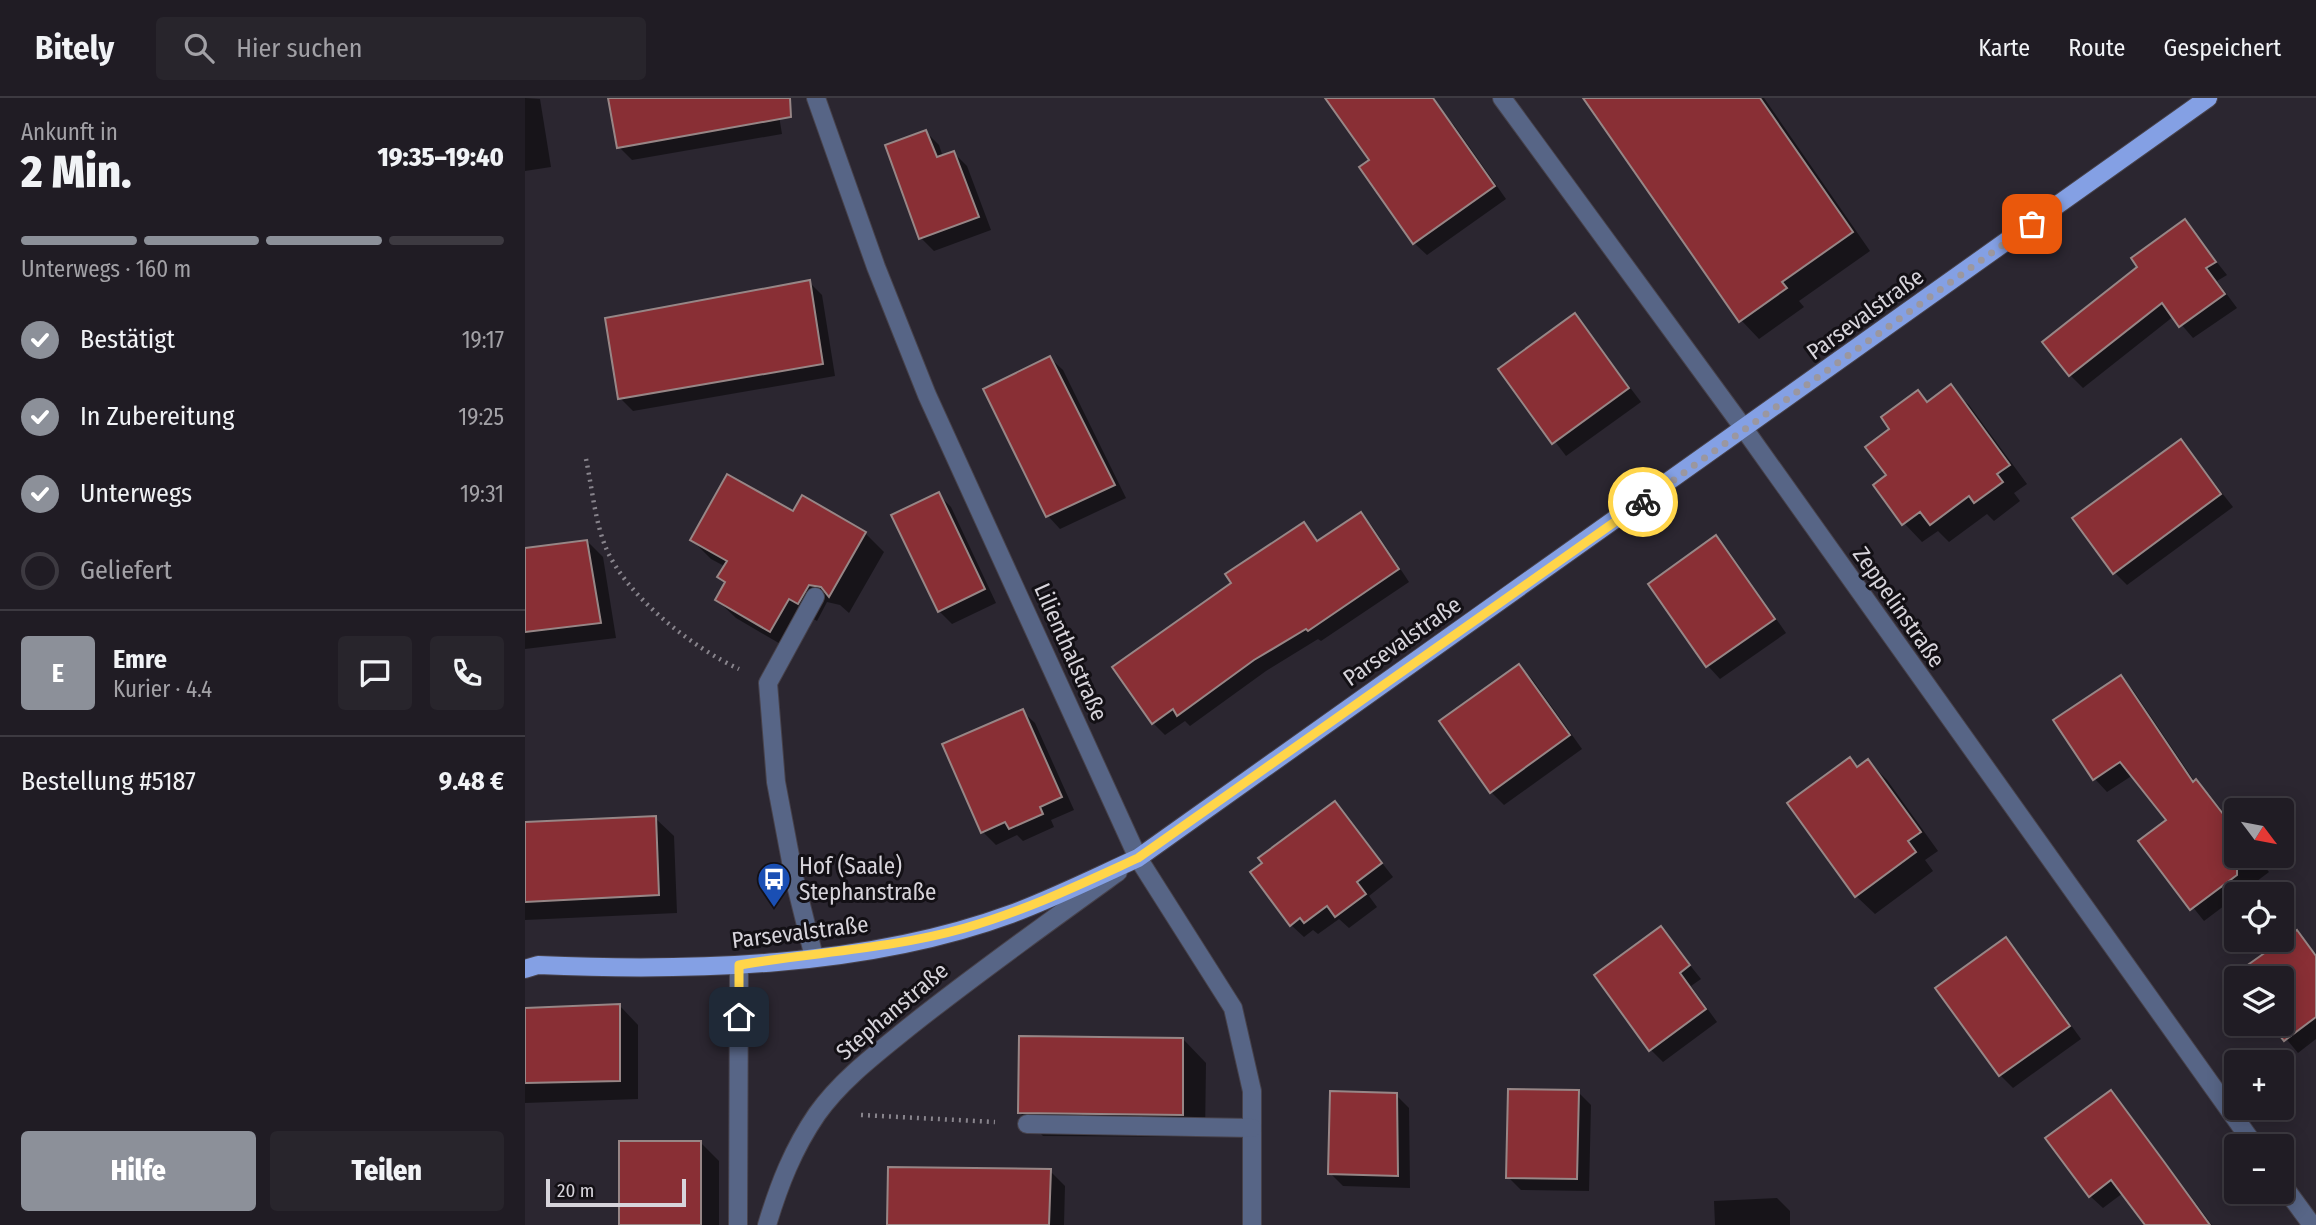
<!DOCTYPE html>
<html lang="de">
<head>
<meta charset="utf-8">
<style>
	:root { --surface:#201c24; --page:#28252c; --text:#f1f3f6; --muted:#a2a1a6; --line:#3d3a41; --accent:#8c9099 }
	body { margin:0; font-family:"Fira Sans Condensed",sans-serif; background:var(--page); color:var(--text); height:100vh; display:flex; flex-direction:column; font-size:26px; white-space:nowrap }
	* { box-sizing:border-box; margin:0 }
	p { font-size:23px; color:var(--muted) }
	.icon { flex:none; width:38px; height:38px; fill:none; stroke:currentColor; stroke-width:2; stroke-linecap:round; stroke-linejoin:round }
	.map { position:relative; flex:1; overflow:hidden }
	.details { display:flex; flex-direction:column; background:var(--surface); width:525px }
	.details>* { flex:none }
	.needle { width:46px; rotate:122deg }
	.buttons { position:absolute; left:1699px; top:700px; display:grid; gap:14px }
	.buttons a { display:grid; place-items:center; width:70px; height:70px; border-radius:7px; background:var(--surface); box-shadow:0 4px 18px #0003,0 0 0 2px var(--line); font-size:35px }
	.scale { position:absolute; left:21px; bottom:18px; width:140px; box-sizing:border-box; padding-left:7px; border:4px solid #d7d4db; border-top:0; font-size:19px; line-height:24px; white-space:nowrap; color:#d7d4db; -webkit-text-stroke:5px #131015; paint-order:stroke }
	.pin { position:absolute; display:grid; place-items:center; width:60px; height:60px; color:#fff; margin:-30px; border-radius:14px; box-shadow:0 4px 10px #0006 }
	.courier { position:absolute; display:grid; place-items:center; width:70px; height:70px; margin:-35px; border:5px solid #ffd54a; border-radius:50%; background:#fff; color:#222; box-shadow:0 2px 9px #0007 }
	.overview em { font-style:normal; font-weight:800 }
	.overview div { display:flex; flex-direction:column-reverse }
	.overview { display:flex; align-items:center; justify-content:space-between; height:119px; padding:0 21px }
	h1 { font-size:46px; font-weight:800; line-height:52px }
	.bar { display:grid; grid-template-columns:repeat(4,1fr); gap:10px 7px; align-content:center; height:84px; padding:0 21px }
	.bar i { height:9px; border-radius:5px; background:var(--line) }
	.bar .selected { background:var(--accent) }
	.bar p { grid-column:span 4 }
	.line { display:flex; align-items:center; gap:18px; padding:0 21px; border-top:2px solid var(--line) }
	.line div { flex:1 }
	.round { display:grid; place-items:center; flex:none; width:74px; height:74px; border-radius:7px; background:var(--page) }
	ol { padding:0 21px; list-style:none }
	li { display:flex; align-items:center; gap:21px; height:77px }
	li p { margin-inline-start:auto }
	li .icon { padding:7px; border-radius:50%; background:var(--accent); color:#fff; stroke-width:4 }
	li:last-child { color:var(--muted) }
	li i { width:38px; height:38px; border:4px solid var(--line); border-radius:50% }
	.button { display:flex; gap:14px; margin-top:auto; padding:14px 21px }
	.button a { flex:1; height:80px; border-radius:7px; background:var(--accent); color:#fff; font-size:28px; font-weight:800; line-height:80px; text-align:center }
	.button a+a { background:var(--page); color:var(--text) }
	header { display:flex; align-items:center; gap:42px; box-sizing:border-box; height:98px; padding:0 35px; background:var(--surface); border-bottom:2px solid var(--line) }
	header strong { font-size:33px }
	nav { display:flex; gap:38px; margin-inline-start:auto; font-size:24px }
	.search { width:490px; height:63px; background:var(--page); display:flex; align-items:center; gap:18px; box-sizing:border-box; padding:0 24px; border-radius:7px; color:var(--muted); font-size:26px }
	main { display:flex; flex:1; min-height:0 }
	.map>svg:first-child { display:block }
	.shadow { fill:#0007 }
	.building { fill:#892f35; stroke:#978686; stroke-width:2 }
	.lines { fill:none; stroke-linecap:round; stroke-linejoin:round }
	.minor-casing { stroke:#47424b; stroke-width:20 }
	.major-casing { stroke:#47424b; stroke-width:20 }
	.path { stroke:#88848c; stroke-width:4.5; stroke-dasharray:2 5; stroke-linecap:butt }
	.minor { stroke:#576586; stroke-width:18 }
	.major { stroke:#84a0e4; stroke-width:18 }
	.done { stroke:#9b979f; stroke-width:7; stroke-dasharray:0 12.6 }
	.route { stroke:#ffd54a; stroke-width:9 }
	.labels { text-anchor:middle; stroke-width:6; stroke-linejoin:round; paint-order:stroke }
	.street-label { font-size:23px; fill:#d7d4db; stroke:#131015 }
	.poi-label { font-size:23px; fill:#d7d4db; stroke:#131015; text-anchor:start }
</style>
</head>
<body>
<header>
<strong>Bitely</strong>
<div class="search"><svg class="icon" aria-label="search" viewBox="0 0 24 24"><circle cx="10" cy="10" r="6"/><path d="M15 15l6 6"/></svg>Hier suchen</div>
<nav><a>Karte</a><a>Route</a><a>Gespeichert</a></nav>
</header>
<main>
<section class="details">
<div class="overview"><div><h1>2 Min.</h1><p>Ankunft in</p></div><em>19:35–19:40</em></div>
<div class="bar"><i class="selected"></i><i class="selected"></i><i class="selected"></i><i></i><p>Unterwegs · 160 m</p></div>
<ol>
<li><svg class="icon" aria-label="check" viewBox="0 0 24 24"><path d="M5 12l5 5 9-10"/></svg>Bestätigt<p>19:17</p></li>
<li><svg class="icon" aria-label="check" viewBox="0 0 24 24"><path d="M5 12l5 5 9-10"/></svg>In Zubereitung<p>19:25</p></li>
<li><svg class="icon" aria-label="check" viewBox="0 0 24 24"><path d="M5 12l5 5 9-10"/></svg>Unterwegs<p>19:31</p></li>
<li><i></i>Geliefert</li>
</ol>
<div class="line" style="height:126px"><b class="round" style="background:var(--accent);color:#fff">E</b><div><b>Emre</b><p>Kurier · 4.4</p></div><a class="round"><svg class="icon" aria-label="chat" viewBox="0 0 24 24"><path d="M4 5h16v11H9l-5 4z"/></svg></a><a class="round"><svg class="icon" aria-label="phone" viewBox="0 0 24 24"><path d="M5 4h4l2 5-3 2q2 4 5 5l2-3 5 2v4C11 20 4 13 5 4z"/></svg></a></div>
<div class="line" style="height:91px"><div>Bestellung #5187</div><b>9.48 €</b></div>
<div class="button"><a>Hilfe</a><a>Teilen</a></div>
</section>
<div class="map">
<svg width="1791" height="1127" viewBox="0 0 1791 1127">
	<rect width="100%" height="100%" fill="#2b2630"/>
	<g class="shadow">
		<polygon points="0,0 15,1 26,69 0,73"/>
		<polygon points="85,0 251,0 257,36 107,62 94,49"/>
		<polygon points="802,0 903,0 929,27 981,101 902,157 889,145 847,63"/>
		<polygon points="1060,0 1239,0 1345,153 1274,203 1279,209 1234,241 1216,222"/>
		<polygon points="401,34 414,47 418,59 429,55 442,68 466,132 409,153 396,140"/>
		<polygon points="1660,124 1702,177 1692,183 1712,210 1668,240 1649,218 1558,290 1545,277 1614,169"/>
		<polygon points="284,184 297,197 310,278 108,313 95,300"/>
		<polygon points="1050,217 1116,304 1041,358 975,271"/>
		<polygon points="525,260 538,272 601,400 535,431 523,418 460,292"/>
		<polygon points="1425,289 1444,307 1502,386 1489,395 1495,403 1469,423 1462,416 1424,444 1413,433 1397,444 1379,425 1363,377 1366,331 1393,294 1403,305"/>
		<polygon points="1656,343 1708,409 1602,487 1589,474"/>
		<polygon points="413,396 426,409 471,505 427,526 414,513"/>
		<polygon points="836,416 847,428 884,484 796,543 793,541 741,573 665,628 660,623 640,637 628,625 708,485 779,427 794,444"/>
		<polygon points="340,435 359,454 324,515 315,507 302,504 292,523 283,518 264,551 211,520 192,502 201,486 194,479 201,469 186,461 167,442"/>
		<polygon points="1190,440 1203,452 1261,535 1195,581 1183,568 1125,486"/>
		<polygon points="62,443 78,459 91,540 0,551 0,453"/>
		<polygon points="994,568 1007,581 1057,651 979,707 966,694"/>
		<polygon points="1595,579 1608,592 1670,684 1684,696 1712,732 1712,758 1731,758 1744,774 1679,823 1615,743 1643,722 1608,677 1582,694 1570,681 1530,623"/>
		<polygon points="497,613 510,625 549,712 526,722 529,729 498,743 492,737 471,747 458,734"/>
		<polygon points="1325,662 1333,670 1343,663 1362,682 1413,753 1400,762 1408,773 1350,816 1331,798"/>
		<polygon points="810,705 868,779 844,798 852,809 824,830 814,821 793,836 788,832 779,839 766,827"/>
		<polygon points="130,720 149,738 152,815 0,822 0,726"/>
		<polygon points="1136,831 1176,881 1166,888 1192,924 1138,964 1125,951"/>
		<polygon points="1772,834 1791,856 1791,941 1773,955 1749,926 1757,926 1757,880 1715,880 1713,877"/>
		<polygon points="1480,841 1493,854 1556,941 1488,990 1475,977"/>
		<polygon points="95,908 113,927 113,1001 0,1005 0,912"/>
		<polygon points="658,941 681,965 680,1039 518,1038 495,1015"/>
		<polygon points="1053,994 1066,1007 1064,1093 996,1092 983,1079"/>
		<polygon points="1586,994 1598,1007 1687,1127 1622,1127 1598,1095 1578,1110 1565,1098"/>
		<polygon points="871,997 884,1010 885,1090 818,1088 805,1075"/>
		<polygon points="176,1045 194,1063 194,1127 96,1127"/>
		<polygon points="525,1073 540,1088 539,1127 364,1127"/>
		<polygon points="1252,1100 1265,1113 1265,1127 1190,1127 1189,1103"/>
	</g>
	<g class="building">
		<polygon points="83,0 265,0 266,19 92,50"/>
		<polygon points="800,0 908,0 970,88 888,146 834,69 844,62"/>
		<polygon points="1058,0 1235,0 1328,134 1257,184 1262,190 1214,224"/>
		<polygon points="401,32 412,59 429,53 454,119 394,141 360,47"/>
		<polygon points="1660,121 1691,164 1681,170 1700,196 1654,229 1637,205 1544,278 1517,244 1612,169 1606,160"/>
		<polygon points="285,182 298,266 93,301 80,220"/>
		<polygon points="1050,215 1104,290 1027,346 973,271"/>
		<polygon points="525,258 590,387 521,419 458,291"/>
		<polygon points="1426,286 1485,367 1472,376 1478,384 1449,405 1444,398 1405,427 1395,414 1377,427 1348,387 1361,377 1340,349 1364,331 1356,319 1393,292 1402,304"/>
		<polygon points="1656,341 1696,396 1588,476 1547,420"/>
		<polygon points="202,376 268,413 277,397 341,434 304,499 296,489 284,487 273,506 264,501 245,534 190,502 200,484 192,479 202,463 165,442"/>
		<polygon points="414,394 460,491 413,514 366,417"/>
		<polygon points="836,414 874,471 783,533 781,531 729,562 652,618 648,611 627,626 587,569 706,485 700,476 779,424 792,443"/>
		<polygon points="1191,437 1250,521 1181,569 1123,486"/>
		<polygon points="62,442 76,525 0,534 0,450"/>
		<polygon points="994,566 1045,637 965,695 914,623"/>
		<polygon points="1596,577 1668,684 1671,681 1712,734 1712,777 1665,812 1613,743 1641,722 1595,664 1568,682 1528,622"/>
		<polygon points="498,611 537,699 515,709 518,716 484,731 480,724 456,735 417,646"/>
		<polygon points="1325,659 1332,669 1343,661 1396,734 1383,743 1391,754 1330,799 1262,705"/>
		<polygon points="810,703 857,765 832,784 841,796 810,819 802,808 779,825 775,820 765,828 725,774 737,765 733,760"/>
		<polygon points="131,718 134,797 0,804 0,724"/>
		<polygon points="1136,828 1165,867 1155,875 1181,911 1124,953 1069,877"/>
		<polygon points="1772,832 1791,858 1791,919 1759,943 1746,926 1757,926 1757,880 1713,880 1710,876"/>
		<polygon points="1481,839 1545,928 1474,978 1410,890"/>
		<polygon points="95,906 95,983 0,985 0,910"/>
		<polygon points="494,938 658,940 658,1017 493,1015"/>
		<polygon points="983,991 1054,992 1052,1081 981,1080"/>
		<polygon points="1586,992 1640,1065 1685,1127 1620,1127 1586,1082 1564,1099 1520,1040"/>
		<polygon points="805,993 872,995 873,1078 803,1076"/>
		<rect x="94" y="1043" width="82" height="84"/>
		<polygon points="363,1069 526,1071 524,1127 362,1127"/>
	</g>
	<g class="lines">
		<defs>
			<g id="minor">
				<polyline points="291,0 351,169 402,297 613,760 708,910 727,993 727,1127"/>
				<polyline points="977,0 1220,332 1730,1048"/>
				<polyline points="289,859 269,779 251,684 243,585 290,499"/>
				<polyline points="502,1026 727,1030"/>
				<polyline points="1757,1086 1787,1127"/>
				<polyline points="213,1127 214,867"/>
				<path d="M242,1127C254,1087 268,1051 292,1016C316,982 352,955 384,929C452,875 522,825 593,774"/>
			</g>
			<path id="major" d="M0,871L13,867C165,874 342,869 486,816C529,800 571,779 613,760L1683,0"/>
		</defs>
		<use href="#minor" class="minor-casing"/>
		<use href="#major" class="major-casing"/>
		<g class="path">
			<path d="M61,361C67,389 70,424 81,450C101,498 168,550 214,571"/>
			<polyline points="336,1017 470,1024"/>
		</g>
		<use href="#minor" class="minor"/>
		<use href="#major" class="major"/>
	</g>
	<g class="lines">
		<polyline class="done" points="1118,404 1507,126"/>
		<path class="route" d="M214,919V867C290,854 366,851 440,830C500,813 556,786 613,760L1118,404"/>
	</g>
	<defs>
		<symbol id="bus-pin" viewBox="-11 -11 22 30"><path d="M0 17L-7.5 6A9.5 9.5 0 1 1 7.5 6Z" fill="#1a4fb4" stroke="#131015"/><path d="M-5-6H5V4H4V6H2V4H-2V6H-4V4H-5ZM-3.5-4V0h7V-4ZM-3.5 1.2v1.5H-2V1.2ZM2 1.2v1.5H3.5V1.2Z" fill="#fff"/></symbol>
	</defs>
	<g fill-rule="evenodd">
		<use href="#bus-pin" x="230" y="762" width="38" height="52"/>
	</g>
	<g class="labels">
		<g class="street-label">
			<text transform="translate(1340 216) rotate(-36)" y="8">Parsevalstraße</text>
			<text transform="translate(1374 509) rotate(55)" y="8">Zeppelinstraße</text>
			<text transform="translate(877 543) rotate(-35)" y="8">Parsevalstraße</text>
			<text transform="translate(546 554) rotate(66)" y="8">Lilienthalstraße</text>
			<text transform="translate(275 834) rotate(-7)" y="8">Parsevalstraße</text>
			<text transform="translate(367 913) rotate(-40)" y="8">Stephanstraße</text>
		</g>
		<g class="poi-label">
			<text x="274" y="776">Hof (Saale)<tspan x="274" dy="26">Stephanstraße</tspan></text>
		</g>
	</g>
</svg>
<div class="buttons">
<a><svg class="needle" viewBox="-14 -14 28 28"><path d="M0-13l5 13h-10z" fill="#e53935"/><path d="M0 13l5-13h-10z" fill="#a2a1a6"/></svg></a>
<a><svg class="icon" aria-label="locate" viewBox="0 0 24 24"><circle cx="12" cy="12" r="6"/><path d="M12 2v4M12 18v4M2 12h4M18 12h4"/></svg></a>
<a><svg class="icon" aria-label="layers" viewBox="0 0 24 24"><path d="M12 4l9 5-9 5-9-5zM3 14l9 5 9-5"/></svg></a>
<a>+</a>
<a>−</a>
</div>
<div class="scale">20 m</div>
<div class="pin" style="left:1507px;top:126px;background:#ea580c"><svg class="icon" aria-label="bag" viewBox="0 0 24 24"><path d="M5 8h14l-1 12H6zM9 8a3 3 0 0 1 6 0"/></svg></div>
<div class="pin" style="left:214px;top:919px;background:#1f2937"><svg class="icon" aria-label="home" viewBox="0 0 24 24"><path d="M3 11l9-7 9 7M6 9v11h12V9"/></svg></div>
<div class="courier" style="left:1118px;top:404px"><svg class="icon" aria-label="bike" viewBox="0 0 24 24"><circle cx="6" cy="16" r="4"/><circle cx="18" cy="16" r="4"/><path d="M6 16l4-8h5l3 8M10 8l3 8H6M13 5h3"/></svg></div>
</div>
</main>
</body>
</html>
